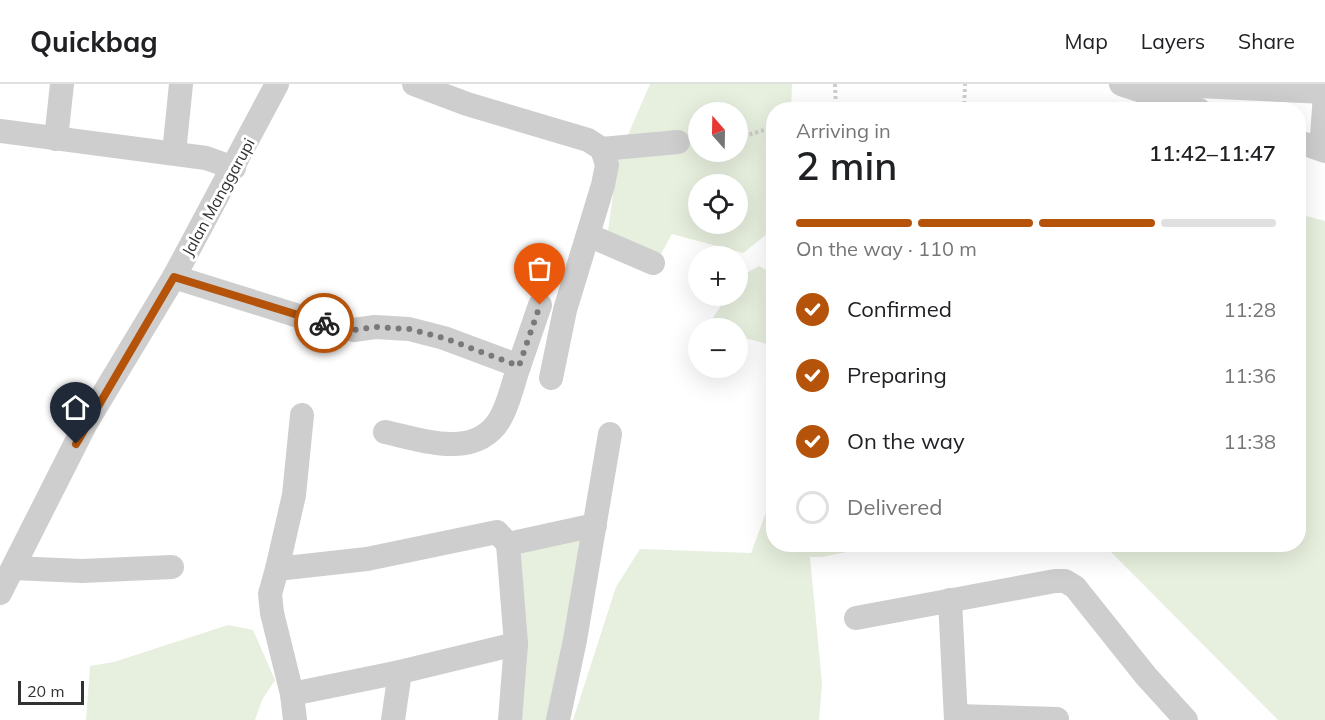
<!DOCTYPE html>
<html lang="en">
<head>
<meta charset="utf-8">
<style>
	:root { --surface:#fff; --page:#f6f6f6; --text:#202124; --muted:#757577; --line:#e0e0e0; --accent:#b45309 }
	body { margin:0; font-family:Mulish,sans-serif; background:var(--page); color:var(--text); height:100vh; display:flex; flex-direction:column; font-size:22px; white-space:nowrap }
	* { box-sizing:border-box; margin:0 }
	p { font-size:20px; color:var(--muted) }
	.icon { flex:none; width:33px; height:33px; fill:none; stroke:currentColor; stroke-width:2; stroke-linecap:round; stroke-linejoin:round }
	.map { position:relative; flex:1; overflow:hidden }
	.details { position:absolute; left:766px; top:18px; width:540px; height:450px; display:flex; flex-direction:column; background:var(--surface); border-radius:24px; box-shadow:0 6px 24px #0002 }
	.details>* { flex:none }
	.needle { width:39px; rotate:340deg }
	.buttons { position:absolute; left:688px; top:18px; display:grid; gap:12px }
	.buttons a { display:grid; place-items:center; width:60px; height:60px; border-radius:50%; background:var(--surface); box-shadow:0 6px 24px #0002; font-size:30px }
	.scale { position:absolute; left:18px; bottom:15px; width:66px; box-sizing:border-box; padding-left:6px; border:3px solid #313131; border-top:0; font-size:16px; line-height:21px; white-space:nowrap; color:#313131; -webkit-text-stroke:4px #fff; paint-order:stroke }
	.pin { position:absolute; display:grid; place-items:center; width:51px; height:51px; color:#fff; margin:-62px -26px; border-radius:50% 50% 50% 0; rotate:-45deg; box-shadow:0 0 6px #0007 }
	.pin .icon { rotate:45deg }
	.courier { position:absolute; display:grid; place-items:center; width:60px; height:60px; margin:-30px; border:4px solid #b45309; border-radius:50%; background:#fff; color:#222; box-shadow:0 2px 8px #0007 }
	.overview em { font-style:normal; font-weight:600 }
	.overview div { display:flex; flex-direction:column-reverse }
	.overview { display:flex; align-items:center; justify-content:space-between; height:102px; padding:0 30px }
	h1 { font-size:39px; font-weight:600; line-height:45px }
	.bar { display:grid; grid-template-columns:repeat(4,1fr); gap:9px 6px; align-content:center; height:72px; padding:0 30px }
	.bar i { height:8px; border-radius:4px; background:var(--line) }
	.bar .active { background:var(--accent) }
	.bar p { grid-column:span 4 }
	ol { padding:0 30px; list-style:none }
	li { display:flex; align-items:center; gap:18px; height:66px }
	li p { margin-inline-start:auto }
	li .icon { padding:6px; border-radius:50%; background:var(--accent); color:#fff; stroke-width:4 }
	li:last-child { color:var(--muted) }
	li i { width:33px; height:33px; border:3px solid var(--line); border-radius:50% }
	header { display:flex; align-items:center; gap:36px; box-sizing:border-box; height:84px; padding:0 30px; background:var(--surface); border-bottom:2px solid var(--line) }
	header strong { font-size:28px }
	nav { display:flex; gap:33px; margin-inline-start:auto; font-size:21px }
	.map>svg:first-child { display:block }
	.green { fill:#e7efde; fill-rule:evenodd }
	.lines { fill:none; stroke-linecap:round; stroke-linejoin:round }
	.path { stroke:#cecece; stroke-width:4; stroke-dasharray:3 3; stroke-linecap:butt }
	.minor { stroke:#cecece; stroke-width:24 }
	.done { stroke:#797979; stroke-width:6; stroke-dasharray:0 10.8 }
	.route { stroke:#b45309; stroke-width:8 }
	.labels { text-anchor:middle; stroke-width:6; stroke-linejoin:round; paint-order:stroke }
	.street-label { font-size:16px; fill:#313131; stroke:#fff }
</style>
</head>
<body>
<header>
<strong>Quickbag</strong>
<nav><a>Map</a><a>Layers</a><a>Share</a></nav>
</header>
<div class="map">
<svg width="1325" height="636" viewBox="0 0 1325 636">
	<rect width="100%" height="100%" fill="#fff"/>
	<g class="green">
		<path d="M650,0H792L791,25L774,26V91L767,150L743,169L672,150L661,170L608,147L618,74ZM699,28H738V68H699ZM699,100H738V140H699Z"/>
		<polygon points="1299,130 1325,137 1325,636 1278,636 1104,461 1299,460"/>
		<polygon points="759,182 774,190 774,262 738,252 738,244 708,242 727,212 738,212 738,194"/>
		<polygon points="774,407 774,460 881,461 822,473 810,473 822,600 819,636 573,636 616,503 640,465 751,469"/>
		<polygon points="594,448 547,636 517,636 517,462"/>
		<polygon points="228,541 253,546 275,596 262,616 255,636 86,636 90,582 114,578"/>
	</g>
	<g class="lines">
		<g class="path">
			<polyline points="835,0 836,26"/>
			<polyline points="826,26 836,22"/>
			<polyline points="964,26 965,0"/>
			<polyline points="738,54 774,43"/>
		</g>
		<g class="minor">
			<polyline points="414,0 467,20 588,56 602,65 607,81 603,101 565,226 551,294"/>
			<polyline points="1121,0 1199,26"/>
			<polyline points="1153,0 1325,8"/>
			<polyline points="0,47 206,74 234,84"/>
			<polyline points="56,55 62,0"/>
			<polyline points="1299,58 1325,67"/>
			<polyline points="602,65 678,58"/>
			<polyline points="1321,65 1325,11"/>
			<polyline points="174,69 181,0"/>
			<polyline points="588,151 653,179"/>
			<polyline points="174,193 305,234 354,246 375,243 409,245 444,254 519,282 540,221"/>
			<polyline points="302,331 294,411 277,485 367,475 497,448 508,460 516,560 510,636"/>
			<path d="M385,348C422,356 476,376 500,335C509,320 513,299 519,282"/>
			<polyline points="508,460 595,441"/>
			<polyline points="13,484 82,487 172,483"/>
			<polyline points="277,485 270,510 272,529 292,610"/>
			<polyline points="0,509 86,339 174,193 277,0"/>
			<polyline points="950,516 956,636"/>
			<polyline points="856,534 1055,497 1065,497 1075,503 1146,592 1186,636"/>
			<polyline points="956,632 1057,635"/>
			<polyline points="295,636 292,610 400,588 516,560"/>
			<polyline points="393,636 400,588"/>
			<polyline points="558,636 575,556 610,350"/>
		</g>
	</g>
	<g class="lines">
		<polyline class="done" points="324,239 354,246 375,243 409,245 444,254 519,282 540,221"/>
		<polyline class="route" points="76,360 174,193 324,239"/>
	</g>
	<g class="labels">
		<g class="street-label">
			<text transform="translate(218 113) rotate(-61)" y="6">Jalan Manggarupi</text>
		</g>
	</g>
</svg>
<div class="buttons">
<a><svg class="needle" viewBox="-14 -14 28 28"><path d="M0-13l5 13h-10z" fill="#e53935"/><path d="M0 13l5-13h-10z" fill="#757577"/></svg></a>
<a><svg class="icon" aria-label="locate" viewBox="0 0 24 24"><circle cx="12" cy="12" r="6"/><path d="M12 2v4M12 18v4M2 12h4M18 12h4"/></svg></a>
<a>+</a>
<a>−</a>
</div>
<div class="scale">20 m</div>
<div class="pin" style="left:540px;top:221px;background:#ea580c"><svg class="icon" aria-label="bag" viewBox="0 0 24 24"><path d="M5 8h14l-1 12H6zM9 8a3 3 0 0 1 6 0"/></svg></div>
<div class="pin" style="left:76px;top:360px;background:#1f2937"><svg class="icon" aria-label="home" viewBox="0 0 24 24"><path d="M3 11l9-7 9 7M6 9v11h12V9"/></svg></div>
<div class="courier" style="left:324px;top:239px"><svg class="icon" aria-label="bike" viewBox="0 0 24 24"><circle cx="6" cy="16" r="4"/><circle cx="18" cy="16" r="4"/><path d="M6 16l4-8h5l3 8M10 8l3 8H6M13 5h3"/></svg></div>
<section class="details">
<div class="overview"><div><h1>2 min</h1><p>Arriving in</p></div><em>11:42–11:47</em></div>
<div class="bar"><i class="active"></i><i class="active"></i><i class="active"></i><i></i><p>On the way · 110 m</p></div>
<ol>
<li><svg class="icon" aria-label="check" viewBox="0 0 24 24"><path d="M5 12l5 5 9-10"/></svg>Confirmed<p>11:28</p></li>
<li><svg class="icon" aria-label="check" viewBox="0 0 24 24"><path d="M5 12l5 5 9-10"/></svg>Preparing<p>11:36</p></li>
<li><svg class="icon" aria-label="check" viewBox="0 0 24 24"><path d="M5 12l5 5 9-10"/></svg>On the way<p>11:38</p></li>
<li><i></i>Delivered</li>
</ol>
</section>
</div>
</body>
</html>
